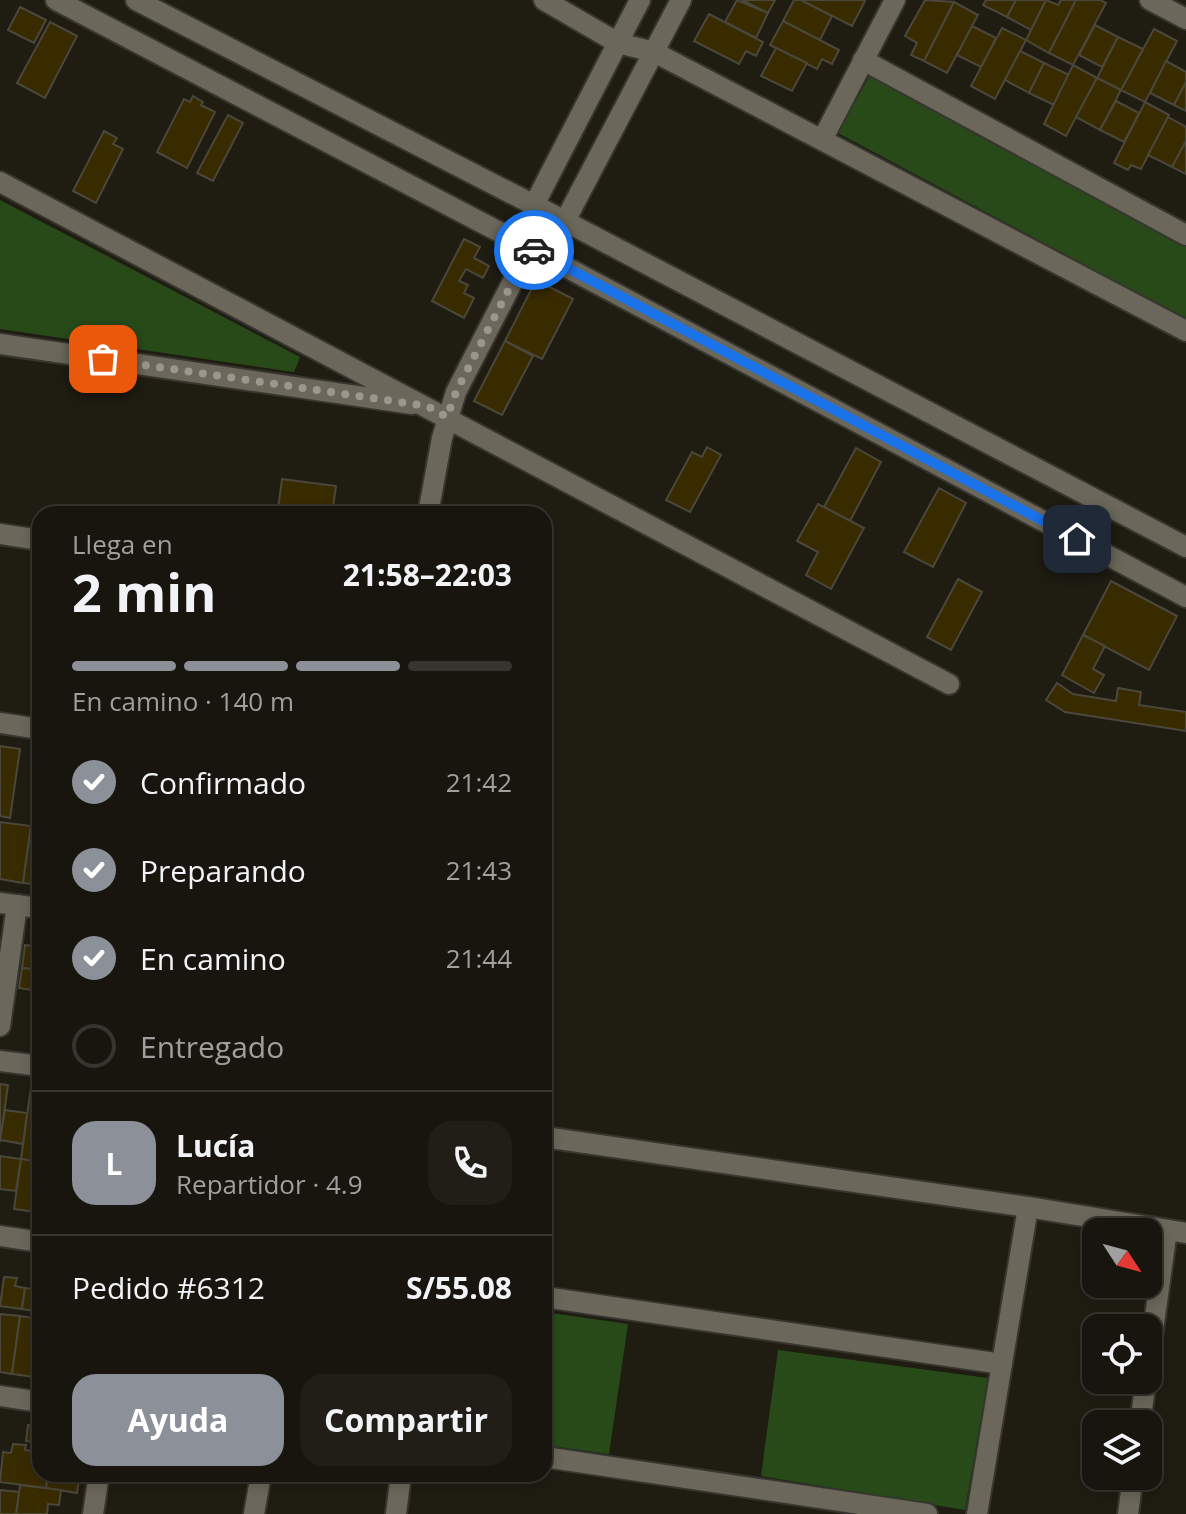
<!DOCTYPE html>
<html lang="es">
<head>
<meta charset="utf-8">
<style>
	:root { --surface:#17150e; --page:#201e17; --text:#f1f3f6; --muted:#9e9f9e; --line:#36342e; --accent:#8c9099 }
	body { margin:0; font-family:"Open Sans",sans-serif; background:var(--page); color:var(--text); height:100vh; display:flex; flex-direction:column; font-size:30px; white-space:nowrap }
	* { box-sizing:border-box; margin:0 }
	p { font-size:26px; color:var(--muted) }
	.icon { flex:none; width:44px; height:44px; fill:none; stroke:currentColor; stroke-width:2; stroke-linecap:round; stroke-linejoin:round }
	.map { position:relative; flex:1; overflow:hidden }
	.drawer { position:absolute; left:32px; top:506px; width:520px; height:976px; display:flex; flex-direction:column; background:var(--surface); border-radius:24px; box-shadow:0 4px 12px #0003,0 0 0 2px var(--line) }
	.drawer>* { flex:none }
	.needle { width:52px; rotate:126deg }
	.tools { position:absolute; left:1082px; top:1218px; display:grid; gap:16px }
	.tools a { display:grid; place-items:center; width:80px; height:80px; border-radius:16px; background:var(--surface); box-shadow:0 4px 12px #0003,0 0 0 2px var(--line); font-size:40px }
	.pin { position:absolute; display:grid; place-items:center; width:68px; height:68px; color:#fff; margin:-34px; border-radius:16px; box-shadow:0 4px 12px #0006 }
	.courier { position:absolute; display:grid; place-items:center; width:80px; height:80px; margin:-40px; border:6px solid #1a73e8; border-radius:50%; background:#fff; color:#222; box-shadow:0 2px 10px #0007 }
	.overview em { font-style:normal; font-weight:700 }
	.overview div { display:flex; flex-direction:column-reverse }
	.overview { display:flex; align-items:center; justify-content:space-between; height:136px; padding:0 40px }
	h1 { font-size:52px; font-weight:700; line-height:60px }
	.bar { display:grid; grid-template-columns:repeat(4,1fr); gap:12px 8px; align-content:center; height:96px; padding:0 40px }
	.bar i { height:10px; border-radius:6px; background:var(--line) }
	.bar .on { background:var(--accent) }
	.bar p { grid-column:span 4 }
	.line { display:flex; align-items:center; gap:20px; padding:0 40px; border-top:2px solid var(--line) }
	.line div { flex:1 }
	.round { display:grid; place-items:center; flex:none; width:84px; height:84px; border-radius:24px; background:var(--page) }
	ol { padding:0 40px; list-style:none }
	li { display:flex; align-items:center; gap:24px; height:88px }
	li p { margin-inline-start:auto }
	li .icon { padding:8px; border-radius:50%; background:var(--accent); color:#fff; stroke-width:4 }
	li:last-child { color:var(--muted) }
	li i { width:44px; height:44px; border:4px solid var(--line); border-radius:50% }
	.primary-button { display:flex; gap:16px; margin-top:auto; padding:16px 40px }
	.primary-button a { flex:1; height:92px; border-radius:24px; background:var(--accent); color:#fff; font-size:32px; font-weight:700; line-height:92px; text-align:center }
	.primary-button a+a { background:var(--page); color:var(--text) }
	.map>svg:first-child { display:block }
	.green { fill:#284a19 }
	.building { fill:#382b00; stroke:#4b473c; stroke-width:2 }
	.lines { fill:none; stroke-linecap:round; stroke-linejoin:round }
	.minor-casing { stroke:#37352f; stroke-width:24 }
	.minor { stroke:#6b675a; stroke-width:20 }
	.done { stroke:#9a978f; stroke-width:8; stroke-dasharray:0 14.4 }
	.route { stroke:#1a73e8; stroke-width:10 }
</style>
</head>
<body>
<div class="map">
<svg width="1186" height="1514" viewBox="0 0 1186 1514">
	<rect width="100%" height="100%" fill="#1f1c12"/>
	<g class="green">
		<polygon points="870,75 1186,246 1186,319 838,133"/>
		<polygon points="0,200 300,357 294,372 0,329"/>
		<polygon points="544,1312 628,1324 609,1454 544,1445"/>
		<polygon points="778,1350 988,1378 965,1510 761,1476"/>
	</g>
	<g class="building">
		<polygon points="737,0 768,13 756,38 725,22"/>
		<polygon points="742,0 775,0 768,13"/>
		<polygon points="794,0 801,0 832,16 820,40 783,21"/>
		<polygon points="801,0 863,0 865,1 852,26"/>
		<polygon points="925,0 954,2 924,61 911,55 917,43 905,36"/>
		<polygon points="986,0 1016,0 1007,17 983,5"/>
		<polygon points="1016,0 1046,0 1031,30 1007,17"/>
		<polygon points="1046,0 1058,5 1061,0 1076,0 1049,53 1026,40"/>
		<polygon points="1076,0 1100,0 1106,3 1073,65 1049,53"/>
		<polygon points="954,2 978,15 947,73 924,61"/>
		<polygon points="20,7 46,20 34,43 8,30"/>
		<polygon points="709,14 763,42 756,56 746,51 739,64 694,41"/>
		<polygon points="783,21 839,50 832,64 822,59 817,69 770,45"/>
		<polygon points="50,22 77,36 45,98 17,83"/>
		<polygon points="1095,25 1118,37 1102,67 1079,55"/>
		<polygon points="972,26 996,38 981,67 957,55"/>
		<polygon points="1002,28 1026,40 995,99 971,86"/>
		<polygon points="1154,29 1177,41 1145,102 1121,90"/>
		<polygon points="1118,37 1143,49 1121,90 1097,78"/>
		<polygon points="776,48 807,63 792,91 761,76"/>
		<polygon points="1020,51 1044,63 1029,93 1005,80"/>
		<polygon points="1166,61 1186,72 1186,82 1174,105 1150,93"/>
		<polygon points="1044,63 1069,75 1054,105 1029,93"/>
		<polygon points="1073,65 1097,78 1066,136 1044,124"/>
		<polygon points="1097,78 1121,90 1100,130 1076,117"/>
		<polygon points="1186,82 1186,111 1174,105"/>
		<polygon points="193,96 203,102 201,105 215,112 187,168 157,152 184,99 190,102"/>
		<polygon points="1116,101 1139,113 1124,142 1100,130"/>
		<polygon points="1145,102 1169,115 1141,169 1131,165 1128,170 1114,163"/>
		<polygon points="228,115 243,123 213,181 197,173"/>
		<polygon points="1168,117 1186,127 1186,141 1172,167 1148,155"/>
		<polygon points="104,131 117,138 113,144 123,149 96,203 73,191"/>
		<polygon points="1186,141 1186,174 1172,167"/>
		<polygon points="464,239 480,247 474,258 489,266 483,278 466,269 459,281 468,285 464,293 474,298 464,318 432,301"/>
		<polygon points="536,280 573,299 542,359 505,341"/>
		<polygon points="505,341 533,356 502,415 474,401"/>
		<polygon points="707,447 721,455 690,512 666,500 692,452 702,457"/>
		<polygon points="856,448 881,462 850,521 824,507"/>
		<polygon points="282,479 336,486 332,514 278,509"/>
		<polygon points="939,488 966,503 933,567 904,552"/>
		<polygon points="818,504 864,528 831,589 806,575 818,552 797,541"/>
		<polygon points="958,579 982,592 951,650 927,637"/>
		<polygon points="1111,581 1177,616 1149,670 1083,635"/>
		<polygon points="1083,635 1105,646 1093,669 1104,675 1094,693 1062,675"/>
		<polygon points="1057,683 1073,694 1116,701 1118,688 1141,692 1139,705 1186,712 1186,731 1065,712 1046,700"/>
		<polygon points="0,746 20,749 10,818 0,816"/>
		<polygon points="0,822 31,826 23,883 0,879"/>
		<polygon points="31,826 40,827 40,885 23,883"/>
		<polygon points="25,945 40,947 40,970 22,968"/>
		<polygon points="22,968 40,970 40,991 19,988"/>
		<polygon points="0,1084 8,1085 0,1142"/>
		<polygon points="31,1087 40,1088 40,1162 21,1159"/>
		<polygon points="5,1110 27,1113 23,1144 0,1140"/>
		<polygon points="0,1156 21,1159 16,1191 0,1189"/>
		<polygon points="21,1159 40,1162 35,1212 14,1209"/>
		<polygon points="4,1277 17,1278 15,1286 25,1288 22,1309 0,1306"/>
		<polygon points="34,1280 40,1281 40,1312 22,1309 25,1288 32,1289"/>
		<polygon points="0,1314 20,1316 12,1374 0,1372"/>
		<polygon points="20,1316 40,1319 35,1377 12,1374"/>
		<polygon points="34,1415 40,1415 40,1443 26,1441 28,1425 33,1426"/>
		<polygon points="13,1444 26,1445 25,1450 40,1452 40,1474 48,1474 46,1488 0,1482 3,1452 11,1453"/>
		<polygon points="48,1474 80,1474 77,1493 46,1488"/>
		<polygon points="20,1485 61,1490 59,1505 48,1504 47,1514 16,1514"/>
		<polygon points="0,1490 19,1492 16,1514 0,1514"/>
	</g>
	<g class="lines">
		<defs>
			<g id="minor">
				<polyline points="56,0 530,248 1186,597"/>
				<polyline points="136,0 534,205 1186,547"/>
				<polyline points="544,0 618,43 654,52 1186,331"/>
				<polyline points="1150,0 1186,19"/>
				<polyline points="863,60 1186,235"/>
				<polyline points="822,140 895,0"/>
				<polyline points="0,182 949,684"/>
				<polyline points="530,248 565,221 681,0"/>
				<polyline points="0,344 412,404"/>
				<polyline points="428,514 442,438 456,392 530,248 534,205 640,0"/>
				<polyline points="0,534 40,540"/>
				<polyline points="0,723 40,729"/>
				<polyline points="0,903 40,908"/>
				<polyline points="0,1026 17,905"/>
				<polyline points="0,1061 40,1066"/>
				<polyline points="544,1137 1028,1207 1186,1233"/>
				<polyline points="0,1236 40,1242"/>
				<polyline points="544,1297 1002,1364"/>
				<polyline points="1148,1367 1167,1230"/>
				<polyline points="0,1396 40,1402"/>
				<polyline points="1140,1424 1146,1380"/>
				<polyline points="544,1457 927,1514"/>
				<polyline points="93,1514 99,1474"/>
				<polyline points="254,1514 261,1474"/>
				<polyline points="396,1514 401,1474"/>
				<polyline points="977,1514 1028,1207"/>
				<polyline points="1128,1514 1133,1476"/>
			</g>
		</defs>
		<use href="#minor" class="minor-casing"/>
		<use href="#minor" class="minor"/>
	</g>
	<g class="lines">
		<polyline class="done" points="103,359 427,406 447,417 456,392 530,248 534,250"/>
		<polyline class="route" points="534,250 1077,539"/>
	</g>
</svg>
<div class="tools">
<a><svg class="needle" viewBox="-14 -14 28 28"><path d="M0-13l5 13h-10z" fill="#e53935"/><path d="M0 13l5-13h-10z" fill="#9e9f9e"/></svg></a>
<a><svg class="icon" aria-label="locate" viewBox="0 0 24 24"><circle cx="12" cy="12" r="6"/><path d="M12 2v4M12 18v4M2 12h4M18 12h4"/></svg></a>
<a><svg class="icon" aria-label="layers" viewBox="0 0 24 24"><path d="M12 4l9 5-9 5-9-5zM3 14l9 5 9-5"/></svg></a>
</div>
<div class="pin" style="left:103px;top:359px;background:#ea580c"><svg class="icon" aria-label="bag" viewBox="0 0 24 24"><path d="M5 8h14l-1 12H6zM9 8a3 3 0 0 1 6 0"/></svg></div>
<div class="pin" style="left:1077px;top:539px;background:#1f2937"><svg class="icon" aria-label="home" viewBox="0 0 24 24"><path d="M3 11l9-7 9 7M6 9v11h12V9"/></svg></div>
<div class="courier" style="left:534px;top:250px"><svg class="icon" aria-label="car" viewBox="0 0 24 24"><path d="M5 17H2v-5l4-1 3-4h7l3 4 3 1v5h-3M9 17h6M6 11h13"/><circle cx="7" cy="17" r="2"/><circle cx="17" cy="17" r="2"/></svg></div>
<section class="drawer">
<div class="overview"><div><h1>2 min</h1><p>Llega en</p></div><em>21:58–22:03</em></div>
<div class="bar"><i class="on"></i><i class="on"></i><i class="on"></i><i></i><p>En camino · 140 m</p></div>
<ol>
<li><svg class="icon" aria-label="check" viewBox="0 0 24 24"><path d="M5 12l5 5 9-10"/></svg>Confirmado<p>21:42</p></li>
<li><svg class="icon" aria-label="check" viewBox="0 0 24 24"><path d="M5 12l5 5 9-10"/></svg>Preparando<p>21:43</p></li>
<li><svg class="icon" aria-label="check" viewBox="0 0 24 24"><path d="M5 12l5 5 9-10"/></svg>En camino<p>21:44</p></li>
<li><i></i>Entregado</li>
</ol>
<div class="line" style="height:144px"><b class="round" style="background:var(--accent);color:#fff">L</b><div><b>Lucía</b><p>Repartidor · 4.9</p></div><a class="round"><svg class="icon" aria-label="phone" viewBox="0 0 24 24"><path d="M5 4h4l2 5-3 2q2 4 5 5l2-3 5 2v4C11 20 4 13 5 4z"/></svg></a></div>
<div class="line" style="height:104px"><div>Pedido #6312</div><b>S/55.08</b></div>
<div class="primary-button"><a>Ayuda</a><a>Compartir</a></div>
</section>
</div>
</body>
</html>
